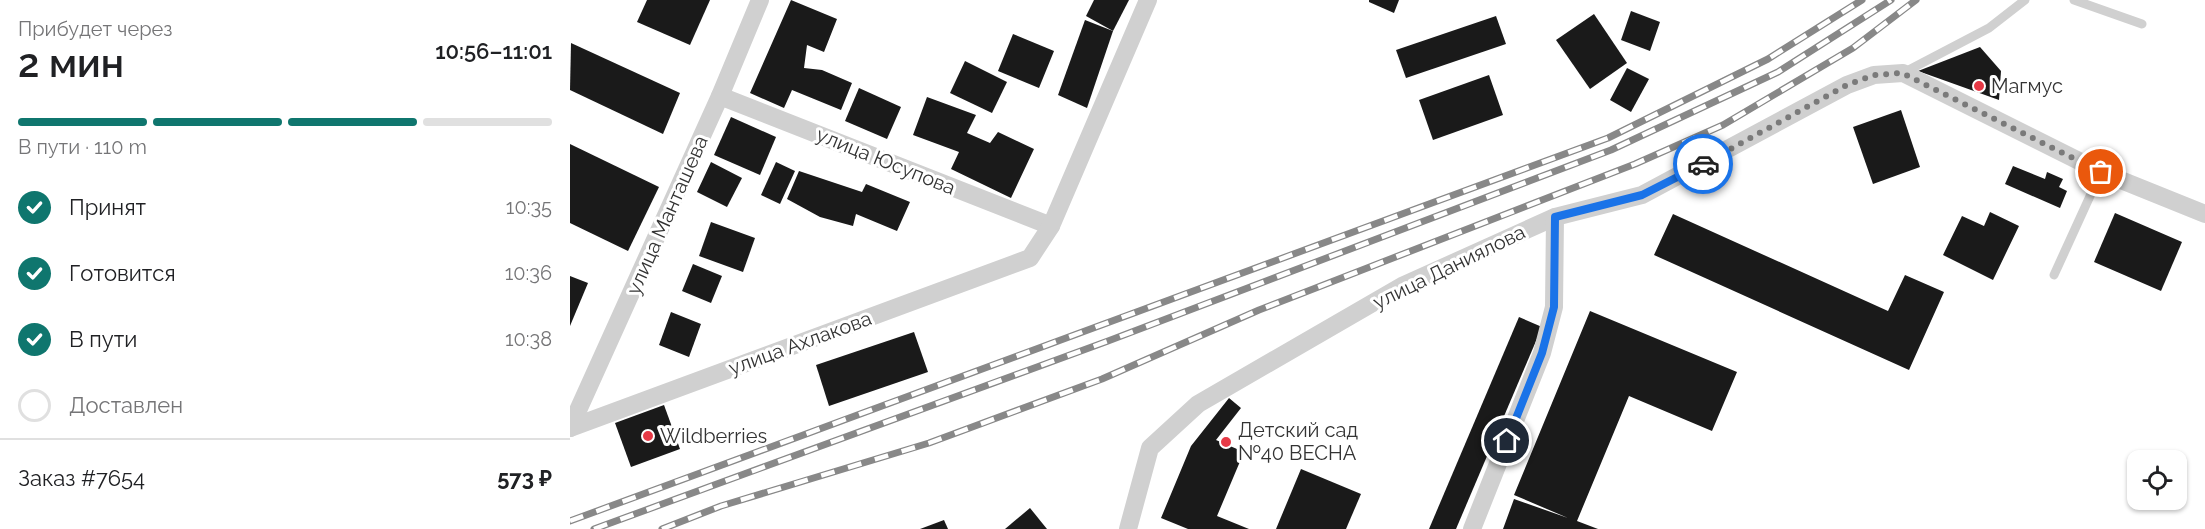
<!DOCTYPE html>
<html lang="ru">
<head>
<meta charset="utf-8">
<style>
	:root { --surface:#fff; --page:#f6f6f6; --text:#202124; --muted:#757577; --line:#e0e0e0; --accent:#0f766e }
	body { margin:0; font-family:Raleway,sans-serif; background:var(--page); color:var(--text); height:100vh; display:flex; flex-direction:column; font-size:22px; white-space:nowrap }
	* { box-sizing:border-box; margin:0 }
	p { font-size:20px; color:var(--muted) }
	.icon { flex:none; width:33px; height:33px; fill:none; stroke:currentColor; stroke-width:2; stroke-linecap:round; stroke-linejoin:round }
	.map { position:relative; flex:1; overflow:hidden }
	.details { display:flex; flex-direction:column; background:var(--surface); width:570px }
	.details>* { flex:none }
	.buttons { position:absolute; left:1557px; top:450px; display:grid; gap:12px }
	.buttons a { display:grid; place-items:center; width:60px; height:60px; border-radius:12px; background:var(--surface); box-shadow:0 2px 4px #0004; font-size:30px }
	.pin { position:absolute; display:grid; place-items:center; width:51px; height:51px; color:#fff; margin:-26px; border:3px solid #fff; border-radius:50%; box-shadow:0 2px 6px #0007 }
	.courier { position:absolute; display:grid; place-items:center; width:60px; height:60px; margin:-30px; border:4px solid #1a73e8; border-radius:50%; background:#fff; color:#222; box-shadow:0 2px 8px #0007 }
	.summary em { font-style:normal; font-weight:600 }
	.summary div { display:flex; flex-direction:column-reverse }
	.summary { display:flex; align-items:center; justify-content:space-between; height:102px; padding:0 18px }
	h1 { font-size:39px; font-weight:600; line-height:45px }
	.bar { display:grid; grid-template-columns:repeat(4,1fr); gap:9px 6px; align-content:center; height:72px; padding:0 18px }
	.bar i { height:8px; border-radius:4px; background:var(--line) }
	.bar .on { background:var(--accent) }
	.bar p { grid-column:span 4 }
	.line { display:flex; align-items:center; gap:15px; padding:0 18px; border-top:2px solid var(--line) }
	.line div { flex:1 }
	ol { padding:0 18px; list-style:none }
	li { display:flex; align-items:center; gap:18px; height:66px }
	li p { margin-inline-start:auto }
	li .icon { padding:6px; border-radius:50%; background:var(--accent); color:#fff; stroke-width:4 }
	li:last-child { color:var(--muted) }
	li i { width:33px; height:33px; border:3px solid var(--line); border-radius:50% }
	main { display:flex; flex:1; min-height:0 }
	.map>svg:first-child { display:block }
	.building { fill:#1a1a1a }
	.lines { fill:none; stroke-linecap:round; stroke-linejoin:round }
	.lane { stroke:#d0d0d0; stroke-width:9 }
	.street { stroke:#d0d0d0; stroke-width:18 }
	.rail-casing { stroke:#888; stroke-width:7 }
	.rail { stroke:#fff; stroke-width:4.5; stroke-dasharray:14; stroke-linecap:butt }
	.done { stroke:#7a7a7a; stroke-width:6; stroke-dasharray:0 10.8 }
	.route { stroke:#1a73e8; stroke-width:8 }
	.poi-dot { fill:#e63946; stroke:#fff; stroke-width:2 }
	.labels { text-anchor:middle; stroke-width:6; stroke-linejoin:round; paint-order:stroke }
	.poi-label { font-size:20px; fill:#333; stroke:#fff; text-anchor:start }
	.street-label { font-size:20px; fill:#333; stroke:#fff }
</style>
</head>
<body>
<main>
<section class="details">
<div class="summary"><div><h1>2 мин</h1><p>Прибудет через</p></div><em>10:56–11:01</em></div>
<div class="bar"><i class="on"></i><i class="on"></i><i class="on"></i><i></i><p>В пути · 110 m</p></div>
<ol>
<li><svg class="icon" aria-label="check" viewBox="0 0 24 24"><path d="M5 12l5 5 9-10"/></svg>Принят<p>10:35</p></li>
<li><svg class="icon" aria-label="check" viewBox="0 0 24 24"><path d="M5 12l5 5 9-10"/></svg>Готовится<p>10:36</p></li>
<li><svg class="icon" aria-label="check" viewBox="0 0 24 24"><path d="M5 12l5 5 9-10"/></svg>В пути<p>10:38</p></li>
<li><i></i>Доставлен</li>
</ol>
<div class="line" style="height:78px"><div>Заказ #7654</div><b>573 ₽</b></div>
</section>
<div class="map">
<svg width="1635" height="529" viewBox="0 0 1635 529">
	<rect width="100%" height="100%" fill="#fff"/>
	<g class="building">
		<polygon points="77,0 140,0 120,45 67,22"/>
		<polygon points="221,0 267,19 254,52 237,45 234,68 252,70 282,83 271,110 222,90 214,108 180,93"/>
		<polygon points="524,0 559,0 543,31 516,16"/>
		<polygon points="799,0 829,0 824,13 799,2"/>
		<polygon points="1061,11 1090,22 1080,51 1051,40"/>
		<polygon points="1024,14 1057,63 1020,89 986,40"/>
		<polygon points="926,16 936,44 836,78 826,50"/>
		<polygon points="515,20 543,31 517,108 488,95"/>
		<polygon points="443,34 484,51 469,88 428,71"/>
		<polygon points="1,43 110,93 93,134 0,90"/>
		<polygon points="1410,47 1431,71 1429,100 1348,71"/>
		<polygon points="395,61 437,82 422,113 380,93"/>
		<polygon points="1057,68 1079,79 1061,112 1040,100"/>
		<polygon points="919,75 933,115 863,140 849,100"/>
		<polygon points="289,88 331,107 317,139 275,121"/>
		<polygon points="357,97 406,115 397,133 420,143 428,132 464,149 441,198 381,169 389,152 343,135"/>
		<polygon points="1331,110 1350,167 1303,184 1283,127"/>
		<polygon points="161,117 206,137 190,175 144,155"/>
		<polygon points="0,144 89,187 58,251 0,223"/>
		<polygon points="141,162 172,178 157,207 127,192"/>
		<polygon points="206,162 225,171 210,204 191,195"/>
		<polygon points="1443,166 1475,179 1477,172 1493,179 1489,187 1497,191 1490,208 1435,184"/>
		<polygon points="229,171 292,192 296,184 340,202 327,231 286,214 283,226 250,217 217,199"/>
		<polygon points="1420,212 1449,226 1423,280 1373,255 1392,216 1414,226"/>
		<polygon points="1545,213 1612,242 1591,291 1524,262"/>
		<polygon points="1103,214 1318,311 1335,275 1374,292 1339,370 1084,255"/>
		<polygon points="141,222 185,238 173,272 129,256"/>
		<polygon points="123,264 152,276 141,303 112,291"/>
		<polygon points="0,276 18,283 0,326"/>
		<polygon points="1020,311 1167,372 1142,431 1059,396 1007,521 1028,529 933,529 944,499 998,518 944,495"/>
		<polygon points="101,312 131,324 119,357 89,345"/>
		<polygon points="949,317 972,327 886,529 859,529"/>
		<polygon points="344,332 358,372 259,406 246,365"/>
		<polygon points="659,398 671,408 646,440 674,452 647,516 679,529 618,529 591,518 621,446"/>
		<polygon points="94,405 110,449 61,467 45,423"/>
		<polygon points="731,469 791,494 776,529 706,529"/>
		<polygon points="460,508 477,529 435,529"/>
		<polygon points="374,520 378,529 350,529"/>
	</g>
	<g class="lines">
		<g class="lane">
			<polyline points="1504,0 1572,24"/>
			<polyline points="1333,73 1419,28 1455,0"/>
			<polyline points="1484,275 1531,172"/>
		</g>
		<g class="street">
			<polyline points="150,96 481,226"/>
			<polyline points="0,428 460,258 481,226 578,0"/>
			<polyline points="0,428 150,96 190,0"/>
			<polyline points="558,529 580,448 628,404 832,286 985,217 1072,195 1277,85 1304,75 1333,73 1531,172 1635,214"/>
			<polyline points="902,529 972,353 984,307 985,217"/>
		</g>
		<defs>
			<g id="rail">
				<polyline points="0,521 1038,138 1198,59 1292,0"/>
				<polyline points="24,529 538,341 1041,150 1208,72 1321,0"/>
				<polyline points="92,529 151,506 359,443 532,379 689,310 1065,164 1153,125 1283,48 1346,0"/>
			</g>
		</defs>
		<use href="#rail" class="rail-casing"/>
		<use href="#rail" class="rail"/>
	</g>
	<g class="lines">
		<polyline class="done" points="1133,164 1277,85 1304,75 1332,73 1531,172"/>
		<polyline class="route" points="937,441 972,353 984,307 985,217 1072,195 1133,164"/>
	</g>
	<g class="poi-dot">
		<circle cx="1409" cy="86" r="6"/>
		<circle cx="78" cy="436" r="6"/>
		<circle cx="656" cy="442" r="6"/>
	</g>
	<g class="labels">
		<g class="poi-label">
			<text x="1421" y="93">Магмус</text>
			<text x="668" y="437">Детский сад<tspan x="668" dy="23">№40 ВЕСНА</tspan></text>
			<text x="90" y="443">Wildberries</text>
		</g>
		<g class="street-label">
			<text transform="translate(316 161) rotate(22)" y="7">улица Юсупова</text>
			<text transform="translate(97 215) rotate(-66)" y="7">улица Манташева</text>
			<text transform="translate(879 267) rotate(-26)" y="7">улица Даниялова</text>
			<text transform="translate(230 343) rotate(-20)" y="7">улица Ахлакова</text>
		</g>
	</g>
</svg>
<div class="buttons">
<a><svg class="icon" aria-label="locate" viewBox="0 0 24 24"><circle cx="12" cy="12" r="6"/><path d="M12 2v4M12 18v4M2 12h4M18 12h4"/></svg></a>
</div>
<div class="pin" style="left:1531px;top:172px;background:#ea580c"><svg class="icon" aria-label="bag" viewBox="0 0 24 24"><path d="M5 8h14l-1 12H6zM9 8a3 3 0 0 1 6 0"/></svg></div>
<div class="pin" style="left:937px;top:441px;background:#1f2937"><svg class="icon" aria-label="home" viewBox="0 0 24 24"><path d="M3 11l9-7 9 7M6 9v11h12V9"/></svg></div>
<div class="courier" style="left:1133px;top:164px"><svg class="icon" aria-label="car" viewBox="0 0 24 24"><path d="M5 17H2v-5l4-1 3-4h7l3 4 3 1v5h-3M9 17h6M6 11h13"/><circle cx="7" cy="17" r="2"/><circle cx="17" cy="17" r="2"/></svg></div>
</div>
</main>
</body>
</html>
